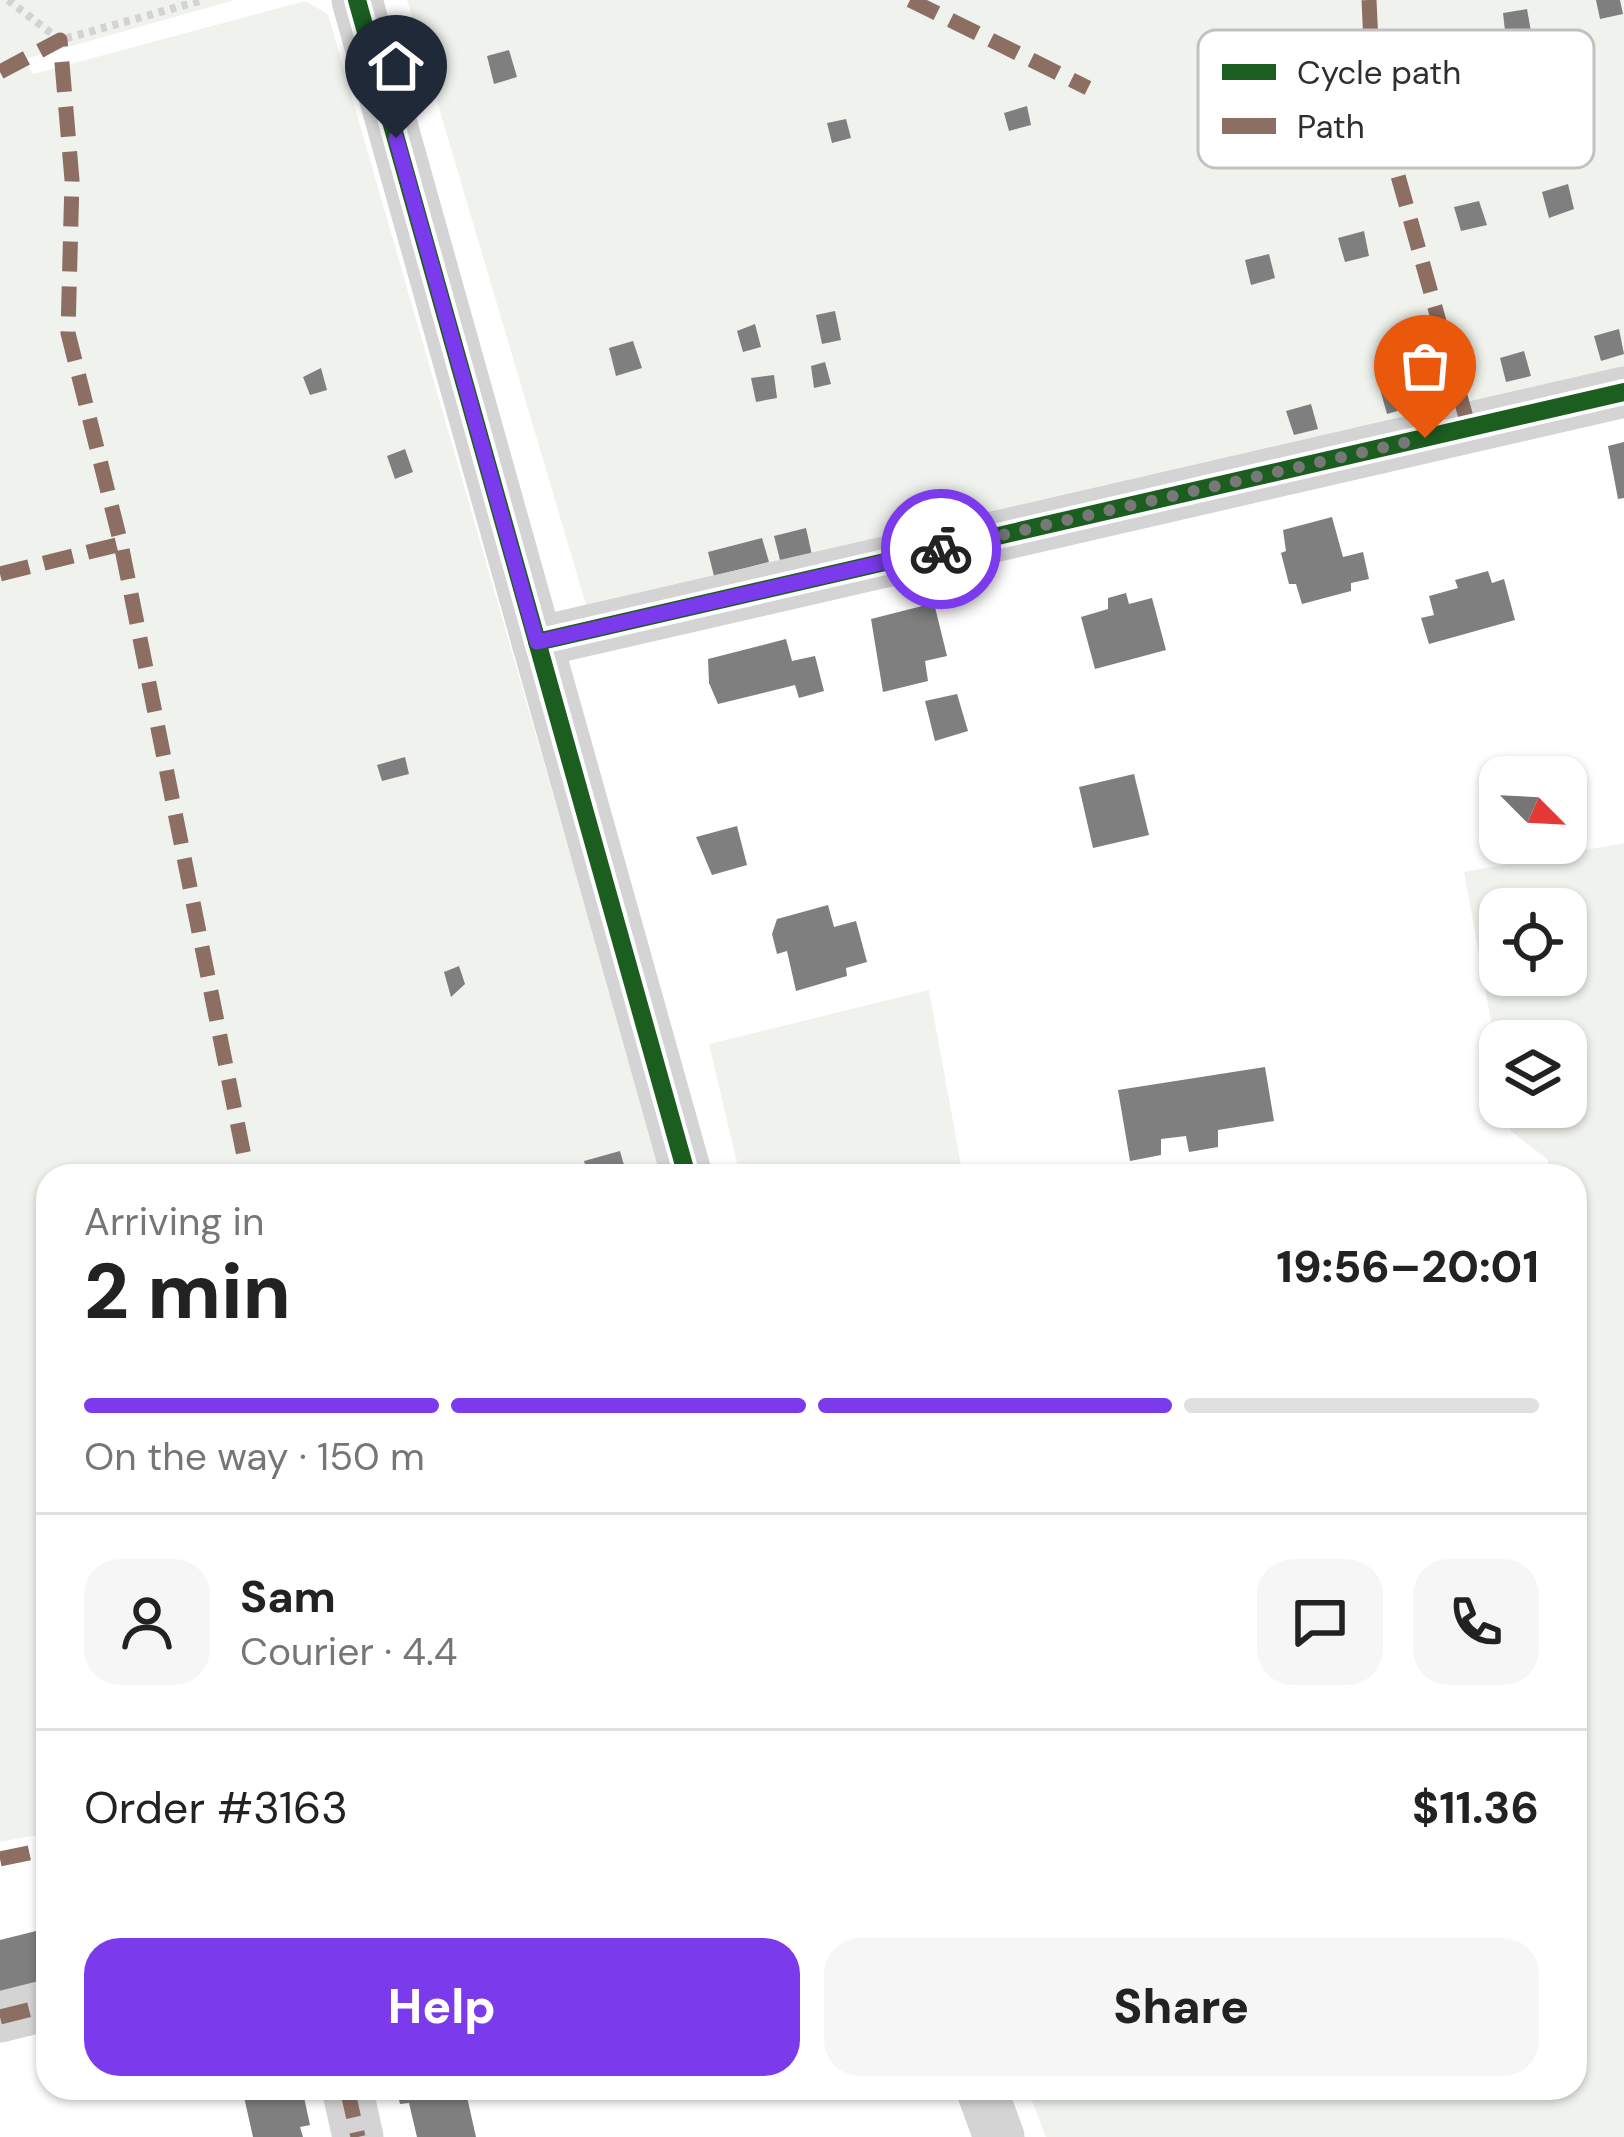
<!DOCTYPE html>
<html lang="en">
<head>
<meta charset="utf-8">
<style>
	:root { --surface:#fff; --page:#f6f6f6; --text:#222; --muted:#767676; --line:#e0e0e0; --accent:#7c3aed }
	body { margin:0; font-family:"DM Sans",sans-serif; background:var(--page); color:var(--text); height:100vh; display:flex; flex-direction:column; font-size:45px; white-space:nowrap }
	* { box-sizing:border-box; margin:0 }
	p { font-size:39px; color:var(--muted) }
	.icon { flex:none; width:66px; height:66px; fill:none; stroke:currentColor; stroke-width:2; stroke-linecap:round; stroke-linejoin:round }
	.map { position:relative; flex:1; overflow:hidden }
	.sheet { position:absolute; left:36px; top:1164px; width:1551px; height:936px; display:flex; flex-direction:column; background:var(--surface); border-radius:36px; box-shadow:0 3px 9px #0004 }
	.sheet>* { flex:none }
	.needle { width:78px; rotate:114deg }
	.buttons { position:absolute; left:1479px; top:756px; display:grid; gap:24px }
	.buttons a { display:grid; place-items:center; width:108px; height:108px; border-radius:24px; background:var(--surface); box-shadow:0 3px 9px #0004; font-size:60px }
	.pin { position:absolute; display:grid; place-items:center; width:102px; height:102px; color:#fff; margin:-123px -51px; border-radius:50% 50% 50% 0; rotate:-45deg; box-shadow:0 0 12px #0007 }
	.pin .icon { rotate:45deg }
	.courier { position:absolute; display:grid; place-items:center; width:120px; height:120px; margin:-60px; border:9px solid #7c3aed; border-radius:50%; background:#fff; color:#222; box-shadow:0 3px 15px #0007 }
	.overview em { font-style:normal; font-weight:800 }
	.overview div { display:flex; flex-direction:column-reverse }
	.overview { display:flex; align-items:center; justify-content:space-between; height:204px; padding:0 48px }
	h1 { font-size:78px; font-weight:800; line-height:90px }
	.bar { display:grid; grid-template-columns:repeat(4,1fr); gap:18px 12px; align-content:center; height:144px; padding:0 48px }
	.bar i { height:15px; border-radius:9px; background:var(--line) }
	.bar .selected { background:var(--accent) }
	.bar p { grid-column:span 4 }
	.line { display:flex; align-items:center; gap:30px; padding:0 48px; border-top:3px solid var(--line) }
	.line div { flex:1 }
	.round { display:grid; place-items:center; flex:none; width:126px; height:126px; border-radius:36px; background:var(--page) }
	.action { display:flex; gap:24px; margin-top:auto; padding:24px 48px }
	.action a { flex:1; height:138px; border-radius:36px; background:var(--accent); color:#fff; font-size:48px; font-weight:800; line-height:138px; text-align:center }
	.action a+a { background:var(--page); color:var(--text) }
	.map>svg:first-child { display:block }
	.green { fill:#f0f3ed; fill-rule:evenodd }
	.building { fill:#7f7f7f }
	.lines { fill:none; stroke-linecap:round; stroke-linejoin:round }
	.path { stroke:#d3d3d3; stroke-width:8; stroke-dasharray:6 6; stroke-linecap:butt }
	.minor { stroke:#d4d4d4; stroke-width:51 }
	.quiet { stroke:#8d6e63; stroke-width:15; stroke-dasharray:30 15; stroke-linecap:butt }
	.cycleway-casing { stroke:#fff; stroke-width:26 }
	.cycleway { stroke:#1b5e20; stroke-width:18 }
	.done { stroke:#787878; stroke-width:12; stroke-dasharray:0 21.6 }
	.route { stroke:#7c3aed; stroke-width:15 }
	.key { fill:#fff; stroke:#c1c1c1; stroke-width:3 }
	.key-label { font-size:33px; fill:#2f2f2f }
</style>
</head>
<body>
<div class="map">
<svg width="1624" height="2137" viewBox="0 0 1624 2137">
	<rect width="100%" height="100%" fill="#fff"/>
	<g class="green">
		<polygon points="0,0 235,0 25,59 33,74 305,1 328,14 663,1176 48,1176 48,1833 0,1842"/>
		<polygon points="407,0 1624,0 1624,371 589,615"/>
		<path d="M1624,843V2137H1046L1027,2088H1575V1176H1550L1548,1160L1511,1131L1507,1107H1566V1041H1500V1071L1464,872ZM1500,909H1566V975H1500Z"/>
		<polygon points="929,990 963,1176 740,1176 709,1044"/>
	</g>
	<g class="building">
		<polygon points="1596,0 1620,0 1623,14 1600,19"/>
		<polygon points="1527,9 1532,37 1506,40 1503,13"/>
		<polygon points="509,50 517,77 494,84 487,56"/>
		<polygon points="1027,106 1031,125 1009,131 1004,113"/>
		<polygon points="846,119 851,138 832,143 827,123"/>
		<polygon points="1568,184 1574,209 1549,218 1542,192"/>
		<polygon points="1479,201 1487,225 1461,231 1454,207"/>
		<polygon points="1364,231 1369,256 1345,262 1338,238"/>
		<polygon points="1269,254 1275,278 1251,285 1245,260"/>
		<polygon points="835,311 841,340 822,344 816,315"/>
		<polygon points="755,324 761,347 743,352 737,331"/>
		<polygon points="1619,329 1624,354 1601,361 1594,336"/>
		<polygon points="633,341 642,368 616,376 609,348"/>
		<polygon points="1524,351 1531,376 1506,382 1500,358"/>
		<polygon points="825,362 831,384 814,388 811,366"/>
		<polygon points="321,368 327,390 310,395 303,377"/>
		<polygon points="774,375 777,398 756,402 751,378"/>
		<polygon points="1405,382 1411,407 1387,414 1380,389"/>
		<polygon points="1311,404 1318,429 1294,435 1286,411"/>
		<polygon points="1624,442 1624,498 1618,499 1608,446"/>
		<polygon points="405,449 413,472 395,479 387,456"/>
		<polygon points="1332,517 1343,557 1363,552 1369,579 1351,583 1351,591 1302,604 1296,584 1289,584 1281,553 1286,551 1283,530"/>
		<polygon points="806,528 812,555 781,564 774,536"/>
		<polygon points="762,538 769,562 714,576 708,552"/>
		<polygon points="1488,571 1492,583 1504,579 1515,620 1429,644 1421,618 1434,615 1429,596 1458,588 1455,580"/>
		<polygon points="1126,593 1129,604 1152,598 1166,650 1095,669 1081,617 1108,609 1108,598"/>
		<polygon points="934,603 947,656 925,661 928,681 883,692 871,619"/>
		<polygon points="786,639 792,661 815,656 824,691 799,698 795,685 718,704 709,683 708,659"/>
		<polygon points="957,694 968,731 935,741 925,701"/>
		<polygon points="405,757 409,774 382,781 377,765"/>
		<polygon points="1134,774 1149,835 1093,848 1079,787"/>
		<polygon points="737,826 747,865 712,875 696,837"/>
		<polygon points="828,905 834,927 856,921 867,962 846,968 847,976 796,991 787,951 777,954 772,934 777,919"/>
		<polygon points="459,966 465,984 451,997 444,972"/>
		<polygon points="1265,1067 1274,1121 1218,1130 1218,1147 1189,1152 1186,1136 1161,1139 1161,1155 1130,1161 1118,1090"/>
		<polygon points="620,1151 627,1176 588,1176 584,1161"/>
		<polygon points="48,1928 48,1989 0,2000 0,1940"/>
		<polygon points="242,2088 302,2088 310,2125 300,2127 303,2137 253,2137"/>
		<polygon points="396,2088 465,2088 476,2137 417,2137 409,2103 400,2104"/>
	</g>
	<g class="lines">
		<polyline class="path" points="8,0 60,40 203,0"/>
		<g class="minor">
			<polyline points="357,0 687,1176"/>
			<polyline points="537,642 1624,392"/>
			<polyline points="0,2017 48,2005"/>
			<polyline points="347,2088 358,2137"/>
			<polyline points="981,2088 999,2137"/>
		</g>
		<g class="quiet">
			<polyline points="910,0 1088,88"/>
			<polyline points="1369,0 1373,87 1469,428"/>
			<polyline points="0,72 60,40 72,180 68,333 121,544 248,1176"/>
			<polyline points="0,574 121,544"/>
			<polyline points="0,1859 48,1849"/>
			<polyline points="0,2017 48,2005"/>
			<polyline points="347,2088 358,2137"/>
		</g>
		<defs>
			<g id="cycleway">
				<polyline points="357,0 687,1176"/>
				<polyline points="537,642 1624,392"/>
			</g>
		</defs>
		<use href="#cycleway" class="cycleway-casing"/>
		<use href="#cycleway" class="cycleway"/>
	</g>
	<g class="lines">
		<polyline class="done" points="941,549 1425,438"/>
		<polyline class="route" points="396,138 537,642 941,549"/>
	</g>
	<rect x="1198" y="30" width="396" height="138" rx="18" class="key"/>
	<rect x="1222" y="64" width="54" height="16" fill="#1b5e20"/>
	<rect x="1222" y="118" width="54" height="16" fill="#8d6e63"/>
	<g class="key-label">
		<text x="1297" y="84">Cycle path</text>
		<text x="1297" y="138">Path</text>
	</g>
</svg>
<div class="buttons">
<a><svg class="needle" viewBox="-14 -14 28 28"><path d="M0-13l5 13h-10z" fill="#e53935"/><path d="M0 13l5-13h-10z" fill="#767676"/></svg></a>
<a><svg class="icon" aria-label="locate" viewBox="0 0 24 24"><circle cx="12" cy="12" r="6"/><path d="M12 2v4M12 18v4M2 12h4M18 12h4"/></svg></a>
<a><svg class="icon" aria-label="layers" viewBox="0 0 24 24"><path d="M12 4l9 5-9 5-9-5zM3 14l9 5 9-5"/></svg></a>
</div>
<div class="pin" style="left:1425px;top:438px;background:#ea580c"><svg class="icon" aria-label="bag" viewBox="0 0 24 24"><path d="M5 8h14l-1 12H6zM9 8a3 3 0 0 1 6 0"/></svg></div>
<div class="pin" style="left:396px;top:138px;background:#1f2937"><svg class="icon" aria-label="home" viewBox="0 0 24 24"><path d="M3 11l9-7 9 7M6 9v11h12V9"/></svg></div>
<div class="courier" style="left:941px;top:549px"><svg class="icon" aria-label="bike" viewBox="0 0 24 24"><circle cx="6" cy="16" r="4"/><circle cx="18" cy="16" r="4"/><path d="M6 16l4-8h5l3 8M10 8l3 8H6M13 5h3"/></svg></div>
<section class="sheet">
<div class="overview"><div><h1>2 min</h1><p>Arriving in</p></div><em>19:56–20:01</em></div>
<div class="bar"><i class="selected"></i><i class="selected"></i><i class="selected"></i><i></i><p>On the way · 150 m</p></div>
<div class="line" style="height:216px"><a class="round"><svg class="icon" aria-label="person" viewBox="0 0 24 24"><circle cx="12" cy="8" r="4"/><path d="M4 21q1-7 8-7t8 7"/></svg></a><div><b>Sam</b><p>Courier · 4.4</p></div><a class="round"><svg class="icon" aria-label="chat" viewBox="0 0 24 24"><path d="M4 5h16v11H9l-5 4z"/></svg></a><a class="round"><svg class="icon" aria-label="phone" viewBox="0 0 24 24"><path d="M5 4h4l2 5-3 2q2 4 5 5l2-3 5 2v4C11 20 4 13 5 4z"/></svg></a></div>
<div class="line" style="height:156px"><div>Order #3163</div><b>$11.36</b></div>
<div class="action"><a>Help</a><a>Share</a></div>
</section>
</div>
</body>
</html>
